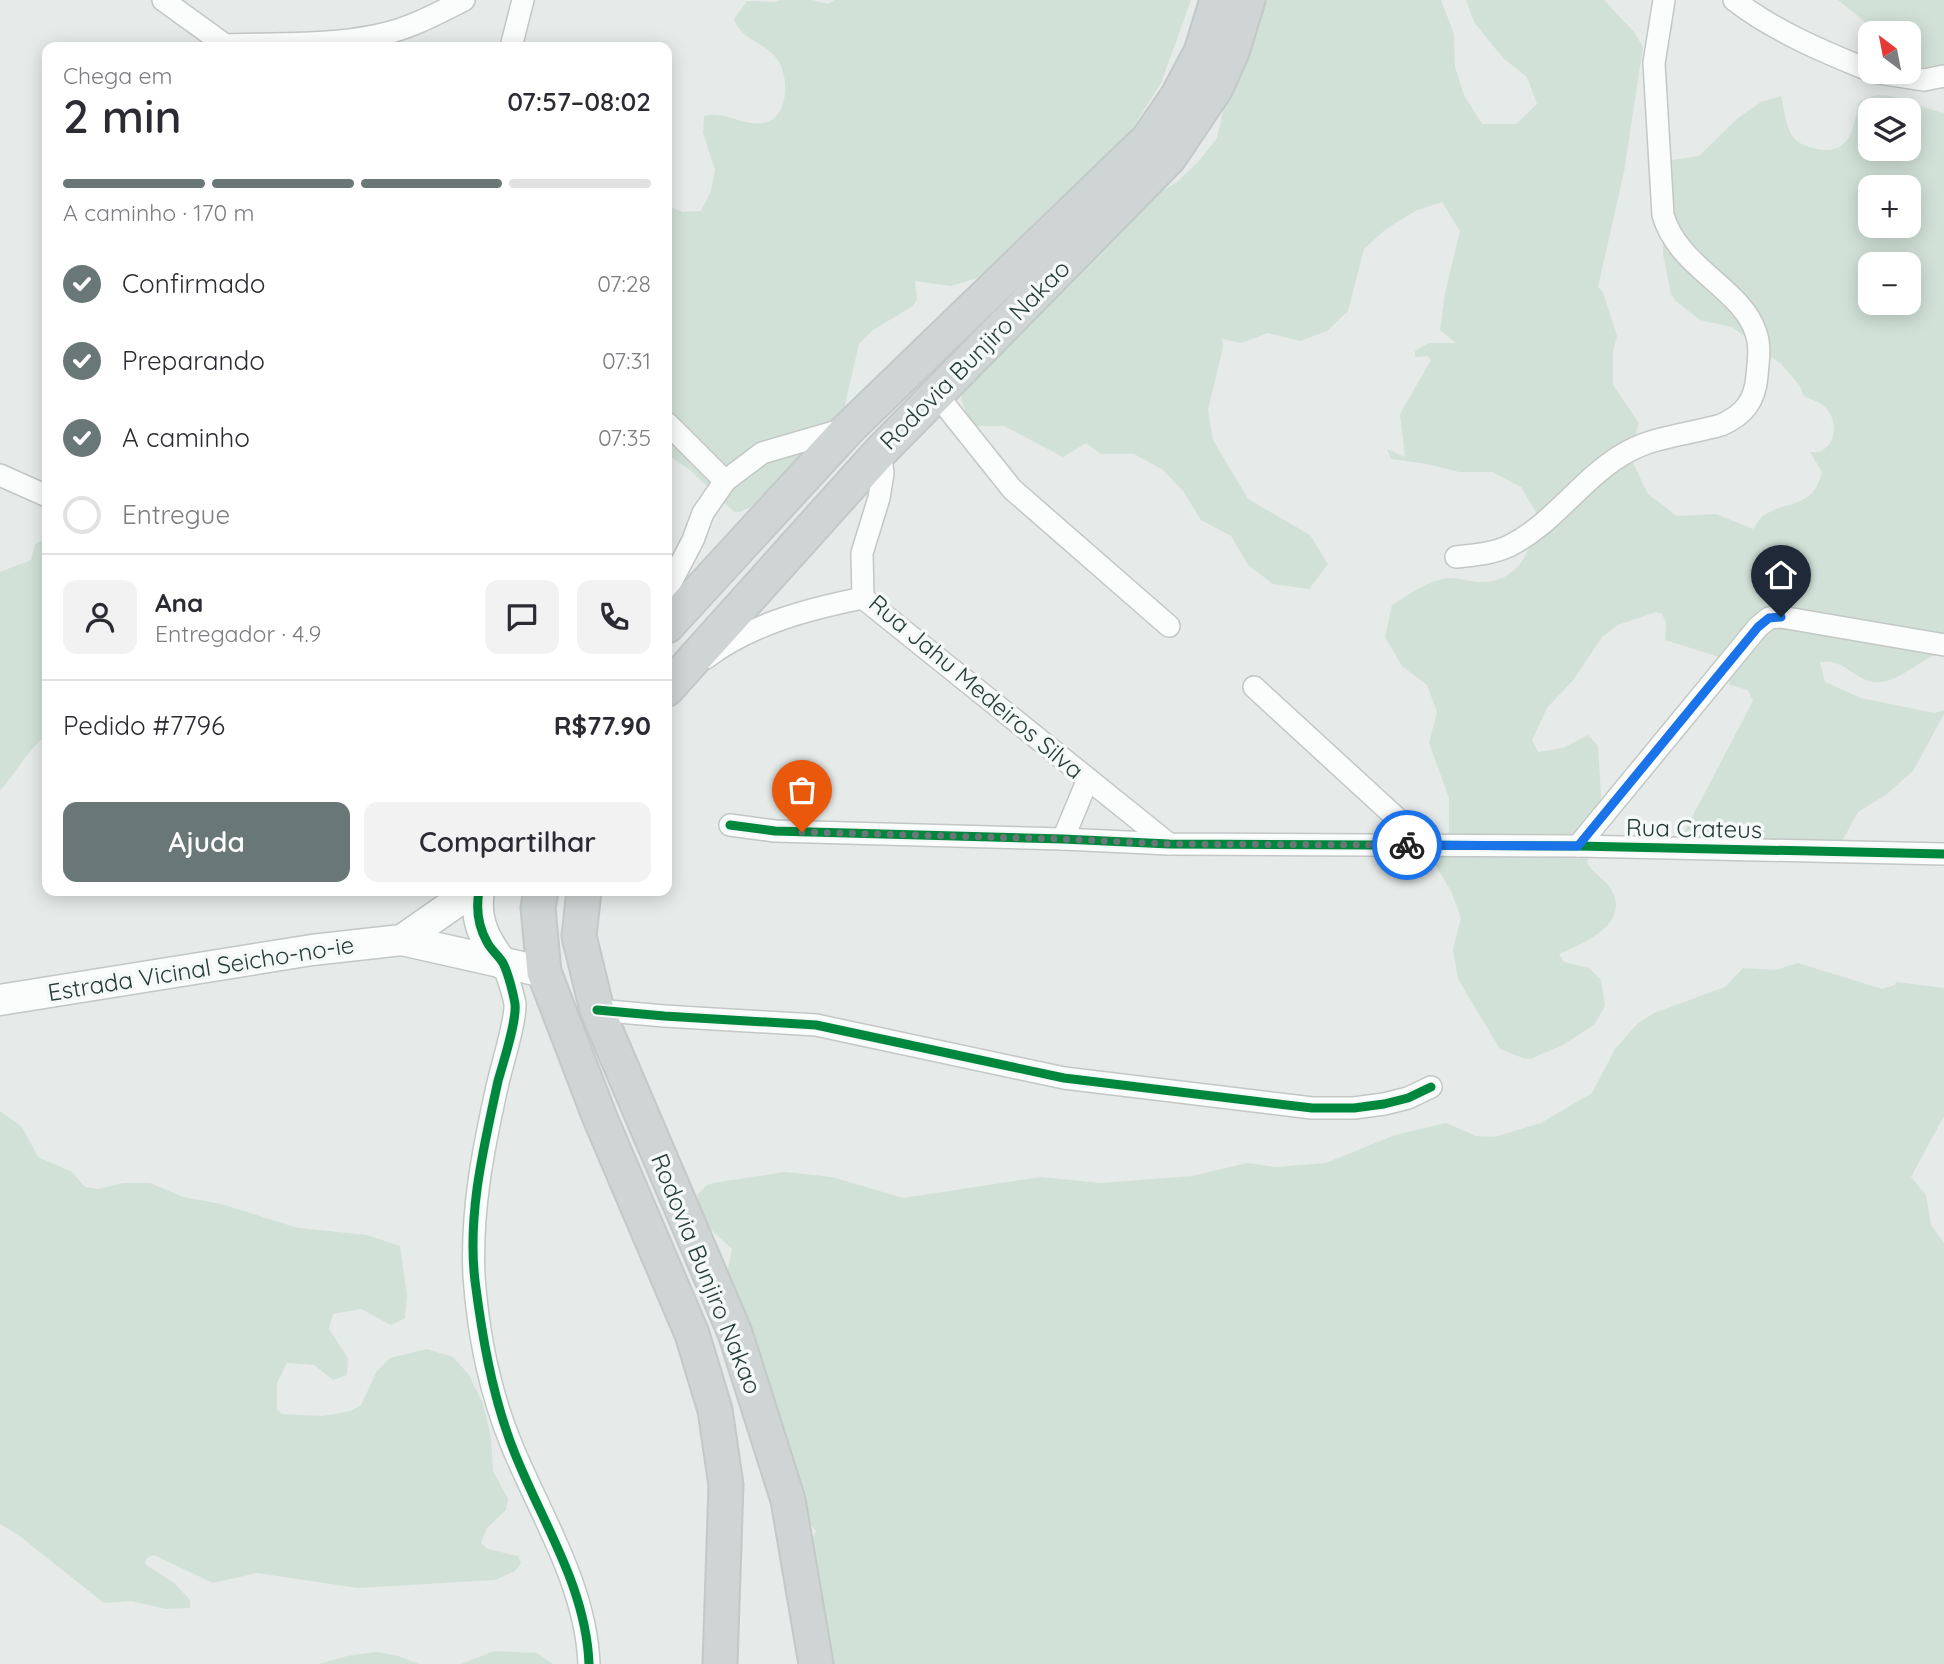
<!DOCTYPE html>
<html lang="pt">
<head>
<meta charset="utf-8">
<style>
	:root { --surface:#fff; --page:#f2f2f3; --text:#2b2b33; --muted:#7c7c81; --line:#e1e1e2; --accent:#697876 }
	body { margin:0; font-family:Quicksand,sans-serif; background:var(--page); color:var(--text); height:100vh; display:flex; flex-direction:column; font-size:26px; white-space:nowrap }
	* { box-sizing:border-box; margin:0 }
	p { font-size:23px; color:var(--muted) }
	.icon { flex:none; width:38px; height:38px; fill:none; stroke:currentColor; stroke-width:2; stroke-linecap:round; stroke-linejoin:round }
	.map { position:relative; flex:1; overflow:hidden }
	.drawer { position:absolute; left:42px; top:42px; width:630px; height:854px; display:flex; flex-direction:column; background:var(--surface); border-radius:14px; box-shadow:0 4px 18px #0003 }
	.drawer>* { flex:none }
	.needle { width:46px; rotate:328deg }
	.controls { position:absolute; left:1858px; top:21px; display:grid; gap:14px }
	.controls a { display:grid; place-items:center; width:63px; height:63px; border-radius:14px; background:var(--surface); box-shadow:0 4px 18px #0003; font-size:35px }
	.pin { position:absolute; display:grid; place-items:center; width:60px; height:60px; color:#fff; margin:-72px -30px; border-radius:50% 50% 50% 0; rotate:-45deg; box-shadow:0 0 7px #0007 }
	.pin .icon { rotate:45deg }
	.courier { position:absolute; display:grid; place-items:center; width:70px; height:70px; margin:-35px; border:5px solid #1a73e8; border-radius:50%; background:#fff; color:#222; box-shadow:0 2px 9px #0007 }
	.head em { font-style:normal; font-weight:600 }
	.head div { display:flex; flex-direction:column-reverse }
	.head { display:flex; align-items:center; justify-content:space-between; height:119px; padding:0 21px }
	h1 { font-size:46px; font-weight:600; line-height:52px }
	.bar { display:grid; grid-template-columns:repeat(4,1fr); gap:10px 7px; align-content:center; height:84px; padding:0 21px }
	.bar i { height:9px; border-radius:5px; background:var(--line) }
	.bar .current { background:var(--accent) }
	.bar p { grid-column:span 4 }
	.line { display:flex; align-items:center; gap:18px; padding:0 21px; border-top:2px solid var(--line) }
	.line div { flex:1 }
	.round { display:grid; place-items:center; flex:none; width:74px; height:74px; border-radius:14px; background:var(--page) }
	ol { padding:0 21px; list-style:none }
	li { display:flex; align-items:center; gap:21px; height:77px }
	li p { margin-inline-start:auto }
	li .icon { padding:7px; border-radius:50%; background:var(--accent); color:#fff; stroke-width:4 }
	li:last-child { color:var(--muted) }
	li i { width:38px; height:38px; border:4px solid var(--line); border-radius:50% }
	.cta { display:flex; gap:14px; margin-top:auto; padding:14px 21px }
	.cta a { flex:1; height:80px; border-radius:14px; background:var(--accent); color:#fff; font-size:28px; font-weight:600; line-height:80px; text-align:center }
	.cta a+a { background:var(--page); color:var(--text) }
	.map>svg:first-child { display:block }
	.green { fill:#d1e1d8; fill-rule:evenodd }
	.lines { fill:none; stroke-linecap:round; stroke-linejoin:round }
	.street-casing { stroke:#c3c7c5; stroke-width:24 }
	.secondary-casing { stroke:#c1c7c5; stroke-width:33 }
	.primary-casing { stroke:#c2c9c8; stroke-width:37 }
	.street { stroke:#fbfcfc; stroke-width:21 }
	.secondary { stroke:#fbfcfc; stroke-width:30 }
	.primary { stroke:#cfd5d4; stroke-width:33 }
	.cycleway-casing { stroke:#f4f8f7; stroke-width:13 }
	.cycleway { stroke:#00873e; stroke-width:9 }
	.done { stroke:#697876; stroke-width:7; stroke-dasharray:0 12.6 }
	.route { stroke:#1a73e8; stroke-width:9 }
	.labels { text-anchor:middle; stroke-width:7; stroke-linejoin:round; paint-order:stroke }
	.street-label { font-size:24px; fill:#253b38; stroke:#f4f8f7 }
</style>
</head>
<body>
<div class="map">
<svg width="1944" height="1664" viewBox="0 0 1944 1664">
	<rect width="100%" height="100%" fill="#e6eae8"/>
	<g class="green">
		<path d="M781,0H812L829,4L834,0H1191L1161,83L1108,167L1083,194L977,278L951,286L915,281L917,299L913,306L873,330L859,344L834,452L801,486L739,512H734L691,471L667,454V206L683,212L701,211L711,191L715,170L703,133L704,116C723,110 742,126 763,123C789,120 790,76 777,59C765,42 742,41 734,19L747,1L776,2Z"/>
		<path d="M1251,0H1441L1454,34L1455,67L1464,95L1482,124H1516L1537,104L1527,77L1503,58L1474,22L1466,0H1604L1634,32L1643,47L1624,172L1598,287L1603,292L1617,336L1613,352V385L1639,423L1629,455L1648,494L1677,516L1716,514L1753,529C1756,525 1759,519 1763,516C1787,499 1812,511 1822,472L1810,452C1835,455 1841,423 1825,407C1820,402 1810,399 1804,396L1800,386L1781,364L1732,327L1700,320L1676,301L1671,294L1663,254L1666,161L1699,156L1738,118L1761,102L1781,96C1784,108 1786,129 1794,138C1799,144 1806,146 1813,148C1848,158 1855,130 1858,103C1886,83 1915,108 1944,113V652C1922,657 1901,681 1880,682C1856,684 1845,657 1820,662L1825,682L1861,698L1934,713L1944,710V714L1913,771L1887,794L1858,812L1842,841L1824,852L1679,842L1753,701L1748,690L1730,685L1727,665L1719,657L1665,640L1666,622L1662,614L1656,612L1618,625L1602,637L1574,679L1547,708L1532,740L1538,752L1563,748L1588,735L1598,746L1602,810L1587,862C1593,874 1606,879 1612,891C1630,925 1582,944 1559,954L1564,962L1589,968L1601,980L1605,1006L1594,1025L1563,1045L1530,1059L1523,1058L1500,1049L1458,979L1453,949L1461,918L1451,891L1433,861L1449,832V798L1429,743L1437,712L1427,685L1402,666L1385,637L1392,605C1409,595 1431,578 1451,578C1462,578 1473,583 1484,582C1521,580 1532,547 1539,517L1521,487L1492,472H1459L1427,464L1391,459L1387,449L1405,457L1400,414L1431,360L1428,356L1415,357V351L1429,343H1456L1440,330L1445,293L1460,231L1442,202L1415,211L1386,229L1364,249L1348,311L1327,331L1300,341L1268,333L1241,343L1222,339L1223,347L1208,410L1213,440L1248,499L1310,535L1328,564L1309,589L1273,584L1248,565L1231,536L1201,520L1183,491L1163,470L1134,454H1101L1086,443L1063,457L1004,426H971L961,399L968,368L1089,235L1177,182L1198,162L1217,138L1224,106V73ZM1871,110H1909V149H1871ZM1871,187H1909V226H1871ZM1871,264H1909V303H1871Z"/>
		<polygon points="1838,0 1944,0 1944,90 1939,85 1909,71 1909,33 1871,33 1864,21"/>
		<path d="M47,538V736C31,744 15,775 0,790V572L31,560L35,544Z"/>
		<polygon points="1798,963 1882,989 1895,985 1896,982 1944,988 1944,1116 1911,1177 1926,1195 1931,1225 1944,1243 1944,1664 819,1664 807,1548 816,1531 798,1509 725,1284 732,1249 704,1223 697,1195 707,1185 713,1183 785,1172 832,1177 903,1198 1041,1177 1101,1183 1192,1176 1247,1163 1276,1167 1326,1163 1395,1135 1446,1123 1476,1136 1494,1137 1541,1123 1592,1093 1615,1049 1637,1024 1654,1013 1725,987 1743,968 1776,970"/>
		<polygon points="0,1111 22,1127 38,1157 72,1172 85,1187 98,1189 123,1183 150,1183 183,1197 221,1204 298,1228 367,1235 400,1246 407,1295 405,1318 391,1325 361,1309 333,1314 329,1329 348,1358 347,1375 333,1380 314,1365 287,1363 277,1383 277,1410 282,1414 323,1416 351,1411 361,1405 377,1371 390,1358 427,1349 453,1357 469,1375 483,1404 491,1437 493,1471 508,1499 506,1510 487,1528 481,1543 488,1549 518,1556 521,1563 515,1571 495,1580 358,1588 257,1573 213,1583 154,1555 147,1558 145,1564 174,1583 190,1600 190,1608 166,1609 131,1601 104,1603 17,1534 0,1524"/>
		<polygon points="494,1651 537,1653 553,1664 461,1664"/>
		<polygon points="376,1652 398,1656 419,1664 319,1664 347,1656"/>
	</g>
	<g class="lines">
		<defs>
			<g id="street">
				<polyline points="163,0 228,47"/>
				<path d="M1734,0C1774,31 1824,52 1871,71"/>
				<path d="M225,45C283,43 355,47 409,26C428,19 446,9 464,0"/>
				<polyline points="511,47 523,0"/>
				<polyline points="1872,72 1924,80 1944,76"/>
				<polyline points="937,395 1012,489 1169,626"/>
				<polyline points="667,423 725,481"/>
				<polyline points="0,475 47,496"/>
				<path d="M1456,557C1474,555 1492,554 1509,546C1554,524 1583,476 1627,452C1655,436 1691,434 1721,425C1744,415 1755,401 1757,376C1758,362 1761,347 1756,333C1742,288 1678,268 1663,215L1654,63L1664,0"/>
				<polyline points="667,590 693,540 703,513 725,481 762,453 844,429"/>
				<polyline points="863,598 1169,844"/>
				<polyline points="863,598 862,553 879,498 883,473 880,452"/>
				<path d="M706,658C751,624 808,609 863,598"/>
				<polyline points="1254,687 1426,845"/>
				<polyline points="730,825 775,831 1063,839 1169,844 1578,846 1944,854"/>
				<polyline points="1063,839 1088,779"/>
				<polyline points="1578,846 1758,627 1769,618 1781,617 1944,645"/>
				<path d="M503,964C507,976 513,991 515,1004C516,1021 501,1068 497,1087C483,1150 471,1211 474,1276C478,1332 490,1393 512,1446C541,1516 586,1586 589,1664"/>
				<polyline points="597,1010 664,1016 816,1025 1064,1078 1312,1108 1354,1108 1384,1104 1408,1098 1431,1087"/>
			</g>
			<g id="secondary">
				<path d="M479,891C474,920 485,941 503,964"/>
				<polyline points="402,940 472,891"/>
				<polyline points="0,1000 312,950 402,940 544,972"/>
			</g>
			<g id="primary">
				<polyline points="667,626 850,427 1148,139 1177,97 1201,52 1217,0"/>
				<polyline points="667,689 880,452 1169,158 1216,88 1232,52 1248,0"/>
				<polyline points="541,891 538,908 544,972 600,1118 692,1334 715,1410 726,1485 720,1664"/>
				<polyline points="584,891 579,936 597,1010 735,1333 788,1500 816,1664"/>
			</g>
		</defs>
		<use href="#street" class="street-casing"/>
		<use href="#secondary" class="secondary-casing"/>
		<use href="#primary" class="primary-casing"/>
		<use href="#street" class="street"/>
		<use href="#secondary" class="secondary"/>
		<use href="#primary" class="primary"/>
		<defs>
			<g id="cycleway">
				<polyline points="730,825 775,831 1063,839 1169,844 1578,846 1944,854"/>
				<path d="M479,891C476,908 478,926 487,942C491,950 499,956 503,963C508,973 513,992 515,1004C517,1021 503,1063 498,1081C484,1146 467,1214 475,1281C482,1335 491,1389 510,1441C537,1515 586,1583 589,1664"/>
				<polyline points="597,1010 664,1016 816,1025 1064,1078 1312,1108 1354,1108 1384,1104 1408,1098 1431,1087"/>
			</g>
		</defs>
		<use href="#cycleway" class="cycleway-casing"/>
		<use href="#cycleway" class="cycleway"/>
	</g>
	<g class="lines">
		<polyline class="done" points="802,832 1063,839 1169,844 1407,845"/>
		<polyline class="route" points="1407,845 1578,846 1758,627 1769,618 1781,617"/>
	</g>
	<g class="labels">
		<g class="street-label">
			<text transform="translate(975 355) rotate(-45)" y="8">Rodovia Bunjiro Nakao</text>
			<text transform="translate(976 687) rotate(40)" y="8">Rua Jahu Medeiros Silva</text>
			<text transform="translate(1694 829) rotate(1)" y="8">Rua Crateus</text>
			<text transform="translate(201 969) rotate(-9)" y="8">Estrada Vicinal Seicho-no-ie</text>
			<text transform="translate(706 1274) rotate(68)" y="8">Rodovia Bunjiro Nakao</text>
		</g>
	</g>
</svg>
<div class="controls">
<a><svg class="needle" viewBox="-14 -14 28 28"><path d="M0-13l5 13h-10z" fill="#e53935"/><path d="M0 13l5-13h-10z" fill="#7c7c81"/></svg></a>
<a><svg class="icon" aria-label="layers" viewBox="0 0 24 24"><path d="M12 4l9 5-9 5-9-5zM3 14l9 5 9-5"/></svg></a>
<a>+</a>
<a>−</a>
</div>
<div class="pin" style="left:802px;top:832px;background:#ea580c"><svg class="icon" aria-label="bag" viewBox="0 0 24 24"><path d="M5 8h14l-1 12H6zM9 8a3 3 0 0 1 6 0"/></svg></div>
<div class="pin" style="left:1781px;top:617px;background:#1f2937"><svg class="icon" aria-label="home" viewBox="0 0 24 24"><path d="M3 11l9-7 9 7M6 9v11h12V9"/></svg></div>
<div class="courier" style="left:1407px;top:845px"><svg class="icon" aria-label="bike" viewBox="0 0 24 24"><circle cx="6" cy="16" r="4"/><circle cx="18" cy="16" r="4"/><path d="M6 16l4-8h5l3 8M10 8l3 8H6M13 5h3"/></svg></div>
<section class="drawer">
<div class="head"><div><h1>2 min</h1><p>Chega em</p></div><em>07:57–08:02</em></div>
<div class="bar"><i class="current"></i><i class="current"></i><i class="current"></i><i></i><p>A caminho · 170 m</p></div>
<ol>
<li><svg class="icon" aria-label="check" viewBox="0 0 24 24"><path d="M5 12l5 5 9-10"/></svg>Confirmado<p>07:28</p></li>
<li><svg class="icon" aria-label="check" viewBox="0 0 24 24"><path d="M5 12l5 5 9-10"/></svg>Preparando<p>07:31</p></li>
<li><svg class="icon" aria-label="check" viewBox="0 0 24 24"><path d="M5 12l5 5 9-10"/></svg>A caminho<p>07:35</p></li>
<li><i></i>Entregue</li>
</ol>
<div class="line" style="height:126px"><a class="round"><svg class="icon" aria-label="person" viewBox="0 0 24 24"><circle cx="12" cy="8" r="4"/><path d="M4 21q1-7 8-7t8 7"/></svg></a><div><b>Ana</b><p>Entregador · 4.9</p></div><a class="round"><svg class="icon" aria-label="chat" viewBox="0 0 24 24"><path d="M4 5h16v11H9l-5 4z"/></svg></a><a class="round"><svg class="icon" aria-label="phone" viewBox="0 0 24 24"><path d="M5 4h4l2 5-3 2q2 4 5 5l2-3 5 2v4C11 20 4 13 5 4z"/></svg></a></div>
<div class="line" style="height:91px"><div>Pedido #7796</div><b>R$77.90</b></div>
<div class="cta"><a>Ajuda</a><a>Compartilhar</a></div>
</section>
</div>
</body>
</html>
